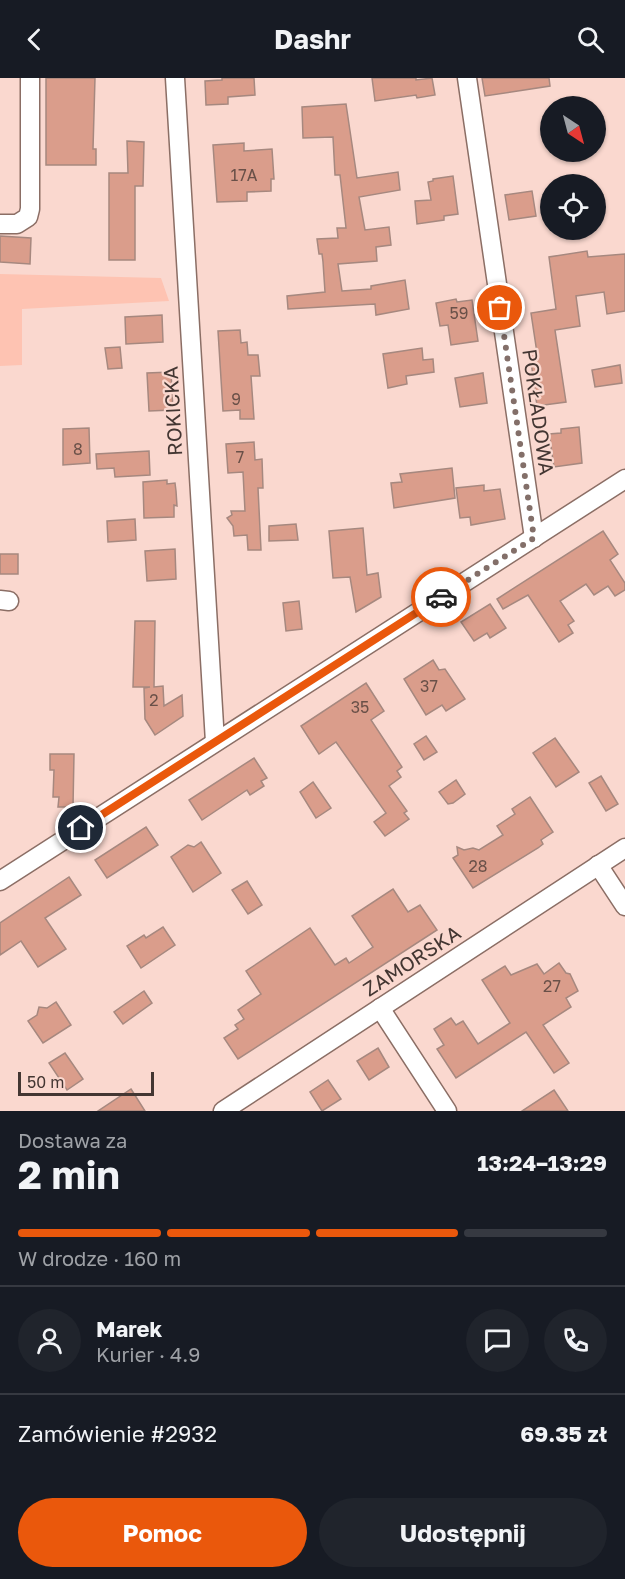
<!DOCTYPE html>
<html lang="pl">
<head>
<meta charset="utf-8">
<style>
	:root { --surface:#171b24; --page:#20242c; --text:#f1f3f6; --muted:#9ea1a6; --line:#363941; --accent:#ea580c }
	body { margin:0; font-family:"Golos Text",sans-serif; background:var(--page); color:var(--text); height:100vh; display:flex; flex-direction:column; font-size:22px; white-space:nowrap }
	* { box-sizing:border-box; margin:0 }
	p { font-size:20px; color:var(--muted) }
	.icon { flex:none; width:33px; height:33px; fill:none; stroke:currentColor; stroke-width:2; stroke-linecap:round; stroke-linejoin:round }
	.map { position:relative; height:1033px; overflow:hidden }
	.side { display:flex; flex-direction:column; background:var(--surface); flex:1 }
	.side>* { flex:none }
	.needle { width:39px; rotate:144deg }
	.buttons { position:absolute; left:540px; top:18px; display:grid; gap:12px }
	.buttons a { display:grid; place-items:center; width:66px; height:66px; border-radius:50%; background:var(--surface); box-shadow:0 2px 4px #0004; font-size:30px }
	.scale { position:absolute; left:18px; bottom:15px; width:136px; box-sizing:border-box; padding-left:6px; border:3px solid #433632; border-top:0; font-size:16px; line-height:21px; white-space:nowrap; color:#433632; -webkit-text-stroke:4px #fad8cf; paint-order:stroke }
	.pin { position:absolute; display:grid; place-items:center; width:51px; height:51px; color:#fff; margin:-26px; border:3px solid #fff; border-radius:50%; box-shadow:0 2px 6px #0007 }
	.courier { position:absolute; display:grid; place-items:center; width:60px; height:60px; margin:-30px; border:4px solid #ea580c; border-radius:50%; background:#fff; color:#222; box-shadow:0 2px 8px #0007 }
	.overview em { font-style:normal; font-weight:700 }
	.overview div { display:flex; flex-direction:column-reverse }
	.overview { display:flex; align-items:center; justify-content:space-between; height:102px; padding:0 18px }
	h1 { font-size:39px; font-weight:700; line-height:45px }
	.bar { display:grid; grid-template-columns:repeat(4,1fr); gap:9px 6px; align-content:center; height:72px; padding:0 18px }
	.bar i { height:8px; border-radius:4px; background:var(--line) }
	.bar .selected { background:var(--accent) }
	.bar p { grid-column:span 4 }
	.line { display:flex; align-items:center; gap:15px; padding:0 18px; border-top:2px solid var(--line) }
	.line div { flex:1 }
	.round { display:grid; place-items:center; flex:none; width:63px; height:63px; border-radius:32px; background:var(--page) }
	.action { display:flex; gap:12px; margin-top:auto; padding:12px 18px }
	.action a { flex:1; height:69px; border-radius:36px; background:var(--accent); color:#fff; font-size:24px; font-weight:700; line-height:69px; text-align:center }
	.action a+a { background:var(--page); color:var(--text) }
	header { display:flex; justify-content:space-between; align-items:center; height:78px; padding:0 18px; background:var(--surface); font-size:27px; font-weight:700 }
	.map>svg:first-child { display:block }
	.green { fill:#fec3b2 }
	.building { fill:#da9d8b; stroke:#a6887f; stroke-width:1.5 }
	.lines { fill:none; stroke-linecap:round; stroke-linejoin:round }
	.minor-casing { stroke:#8b6e65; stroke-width:21 }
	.minor { stroke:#fff; stroke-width:18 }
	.done { stroke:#836f69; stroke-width:6; stroke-dasharray:0 10.8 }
	.route { stroke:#ea580c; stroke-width:8 }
	.labels { text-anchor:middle; stroke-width:4.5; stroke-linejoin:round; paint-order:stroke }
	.number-label { font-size:16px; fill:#695048 }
	.street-label { font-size:20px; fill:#433632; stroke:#fad8cf }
</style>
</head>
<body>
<header><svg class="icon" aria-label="back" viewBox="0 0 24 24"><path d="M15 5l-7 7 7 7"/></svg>Dashr<svg class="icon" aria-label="search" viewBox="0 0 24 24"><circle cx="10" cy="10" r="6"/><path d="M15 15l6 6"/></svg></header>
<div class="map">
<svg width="625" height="1033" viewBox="0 0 625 1033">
	<rect width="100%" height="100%" fill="#fad8cf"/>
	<polygon class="green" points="0,196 161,200 169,223 22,231 22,287 0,288"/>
	<g class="building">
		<polygon points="46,0 95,0 93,71 96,71 96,87 46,87"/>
		<polygon points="222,0 254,0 255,17 228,19 228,26 206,27 205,3 222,2"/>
		<polygon points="372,0 416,0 416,2 432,0 435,17 417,20 416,17 375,23"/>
		<polygon points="482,0 549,0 550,8 485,18"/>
		<polygon points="346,26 357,100 398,94 400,112 359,119 365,152 389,149 391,167 376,169 377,183 338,186 342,213 371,211 371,208 405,202 409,231 376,237 375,226 288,231 287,218 325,214 323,184 322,176 319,176 317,161 338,160 337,150 346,150 340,97 335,97 333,59 303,60 302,29"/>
		<polygon points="127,63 144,64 143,108 135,108 135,182 109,182 109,95 128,95"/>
		<polygon points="244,65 244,73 272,71 274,101 271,101 271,113 247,114 247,123 217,124 213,67"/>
		<polygon points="453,98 458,136 444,138 444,142 417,146 415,123 431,122 428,104 433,103 433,101"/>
		<polygon points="532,113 536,138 509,142 505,117"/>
		<polygon points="0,158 31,160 30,186 0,184"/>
		<polygon points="587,173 588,179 625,176 625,233 607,236 604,214 576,218 580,248 555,252 566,324 537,328 530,276 537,275 531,235 556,231 549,179"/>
		<polygon points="456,221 457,224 472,222 478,263 451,267 448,247 440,248 436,225"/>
		<polygon points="162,237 163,264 126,266 125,239"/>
		<polygon points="240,252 241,265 247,264 248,277 258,277 260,298 251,298 254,341 240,341 240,332 223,333 218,253"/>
		<polygon points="120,269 122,290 108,291 105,270"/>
		<polygon points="422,270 423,282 433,281 434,294 406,298 407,306 388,310 383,276"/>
		<polygon points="620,287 622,305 595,309 592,292"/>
		<polygon points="171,294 173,332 149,333 147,295"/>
		<polygon points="483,295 487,325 460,329 455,300"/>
		<polygon points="579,349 582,385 554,389 549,356 561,355 561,351"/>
		<polygon points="89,350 90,385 63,387 63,351"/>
		<polygon points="254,364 255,382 262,381 263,410 258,410 261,472 248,472 247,457 234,458 233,448 227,440 232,437 231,433 245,433 243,394 228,395 226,366"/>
		<polygon points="149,373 150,397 115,399 114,390 97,391 96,376"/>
		<polygon points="452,390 455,420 394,430 391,405 402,404 400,396"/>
		<polygon points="167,402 167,406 175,405 176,413 177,428 174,427 174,439 144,440 143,404"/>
		<polygon points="484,407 484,413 500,411 505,441 471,447 470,439 460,440 456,410"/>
		<polygon points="135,441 136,462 108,464 107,443"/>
		<polygon points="296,446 298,462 269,463 269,448"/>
		<polygon points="363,450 367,497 378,495 381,519 356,534 350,499 333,500 329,453"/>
		<polygon points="603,453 618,476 610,482 625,505 625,512 615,518 608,508 594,517 586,506 560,523 574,543 568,547 573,555 559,564 528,517 503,531 497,521"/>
		<polygon points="175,471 176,501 147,503 145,473"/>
		<rect x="0" y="476" width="18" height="20"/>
		<polygon points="299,523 302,551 286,553 283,525"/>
		<polygon points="490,526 506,550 490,560 487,555 474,563 461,544"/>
		<polygon points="135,543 155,543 154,609 163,608 164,628 182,617 183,638 155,657 145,641 144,610 150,609 133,609"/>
		<polygon points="433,582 439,592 445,591 465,621 446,633 442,627 426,637 404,601"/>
		<polygon points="366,605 384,633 371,642 402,689 397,693 401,699 389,708 407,733 404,735 409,741 385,758 374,744 386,735 336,664 319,676 301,648"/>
		<polygon points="426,658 437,674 424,682 414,666"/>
		<polygon points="555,660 579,694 556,709 533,675"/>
		<polygon points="50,676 74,676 73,729 58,729 59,719 53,719 54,692 50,692"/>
		<polygon points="254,680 267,700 261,703 264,708 250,717 247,712 202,742 189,722"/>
		<polygon points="601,698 618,726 606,733 589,705"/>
		<polygon points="456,702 465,716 453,725 448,726 439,714"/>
		<polygon points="313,704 331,730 316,740 300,714"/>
		<polygon points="530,719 553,754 541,762 543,766 538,770 473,810 453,780 458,777 457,769 464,772 473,770 479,772 503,757 497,748 515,736 512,731"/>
		<polygon points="146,749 158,767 107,800 95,782"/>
		<polygon points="201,764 221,795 193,814 171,779 188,767 194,769"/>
		<polygon points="69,799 81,817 45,840 66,871 38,889 21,863 0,877 0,845"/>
		<polygon points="247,803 262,827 248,836 232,812"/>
		<polygon points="393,811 408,834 420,827 437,852 238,981 224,960 238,951 235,947 244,941 238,932 261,916 246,893 310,850 335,887 346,880 349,885 373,869 352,838"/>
		<polygon points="163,849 175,867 141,890 127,868 144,857 146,860"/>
		<polygon points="559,885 566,895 570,896 578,913 566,920 571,929 543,947 569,985 554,995 526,954 456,1000 437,971 444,967 434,951 451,940 456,947 463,943 478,966 510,945 482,902 505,888 511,897 537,886 544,896"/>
		<polygon points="144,913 152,925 123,946 114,934"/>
		<polygon points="56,924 71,947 43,965 28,943 37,937 39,929 47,930"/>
		<polygon points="378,970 389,989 369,1002 357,983"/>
		<polygon points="65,975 83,1001 67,1012 49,985"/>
		<polygon points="328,1002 341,1021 322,1033 310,1014"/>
		<polygon points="131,1011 145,1033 98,1033"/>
		<polygon points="554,1012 568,1033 522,1033"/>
	</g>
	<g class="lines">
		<defs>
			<g id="minor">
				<polyline points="175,0 215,664"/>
				<polyline points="467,0 534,460"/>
				<polyline points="0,146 17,146 28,139 30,131 30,0"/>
				<polyline points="0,522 9,523"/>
				<polyline points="598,787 625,828"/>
				<polyline points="0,803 625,401"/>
				<polyline points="380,930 447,1033"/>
				<polyline points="223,1033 625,770"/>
			</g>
		</defs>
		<use href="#minor" class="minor-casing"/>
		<use href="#minor" class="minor"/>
	</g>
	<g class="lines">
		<polyline class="done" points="441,519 534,460 500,230"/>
		<polyline class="route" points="81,750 441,519"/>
	</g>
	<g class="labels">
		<g class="number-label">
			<text x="244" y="103">17A</text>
			<text x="459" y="241">59</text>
			<text x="236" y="327">9</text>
			<text x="78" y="377">8</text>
			<text x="240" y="385">7</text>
			<text x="429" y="614">37</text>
			<text x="154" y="628">2</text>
			<text x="360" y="635">35</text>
			<text x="478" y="794">28</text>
			<text x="552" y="914">27</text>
		</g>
		<g class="street-label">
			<text transform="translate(173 333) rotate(-93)" y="7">ROKICKA</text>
			<text transform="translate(538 334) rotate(82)" y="7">POKŁADOWA</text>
			<text transform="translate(412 883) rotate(-33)" y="7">ZAMORSKA</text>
		</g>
	</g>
</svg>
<div class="buttons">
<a><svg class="needle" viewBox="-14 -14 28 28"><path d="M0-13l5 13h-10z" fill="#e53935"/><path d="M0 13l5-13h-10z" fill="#9ea1a6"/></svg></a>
<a><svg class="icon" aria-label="locate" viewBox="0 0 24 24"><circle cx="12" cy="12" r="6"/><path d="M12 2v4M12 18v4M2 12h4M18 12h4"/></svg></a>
</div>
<div class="scale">50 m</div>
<div class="pin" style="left:500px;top:230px;background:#ea580c"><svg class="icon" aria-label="bag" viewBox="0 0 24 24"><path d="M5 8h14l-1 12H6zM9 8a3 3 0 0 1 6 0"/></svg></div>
<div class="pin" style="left:81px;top:750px;background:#1f2937"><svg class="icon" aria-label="home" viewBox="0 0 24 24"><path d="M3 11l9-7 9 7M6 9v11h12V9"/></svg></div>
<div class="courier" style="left:441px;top:519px"><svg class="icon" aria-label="car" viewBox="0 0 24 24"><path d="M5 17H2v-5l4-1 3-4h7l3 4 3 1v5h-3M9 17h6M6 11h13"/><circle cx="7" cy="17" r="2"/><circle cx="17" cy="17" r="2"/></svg></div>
</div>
<section class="side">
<div class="overview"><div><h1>2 min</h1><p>Dostawa za</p></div><em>13:24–13:29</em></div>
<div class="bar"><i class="selected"></i><i class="selected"></i><i class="selected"></i><i></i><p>W drodze · 160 m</p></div>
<div class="line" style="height:108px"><a class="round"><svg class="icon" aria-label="person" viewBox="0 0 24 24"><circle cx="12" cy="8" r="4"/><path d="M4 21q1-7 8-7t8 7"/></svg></a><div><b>Marek</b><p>Kurier · 4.9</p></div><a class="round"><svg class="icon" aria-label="chat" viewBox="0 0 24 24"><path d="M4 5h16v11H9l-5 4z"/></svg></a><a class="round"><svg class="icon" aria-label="phone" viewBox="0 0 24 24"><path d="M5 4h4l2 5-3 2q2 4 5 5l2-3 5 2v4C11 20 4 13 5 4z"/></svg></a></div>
<div class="line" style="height:78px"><div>Zamówienie #2932</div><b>69.35 zł</b></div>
<div class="action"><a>Pomoc</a><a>Udostępnij</a></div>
</section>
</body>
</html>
